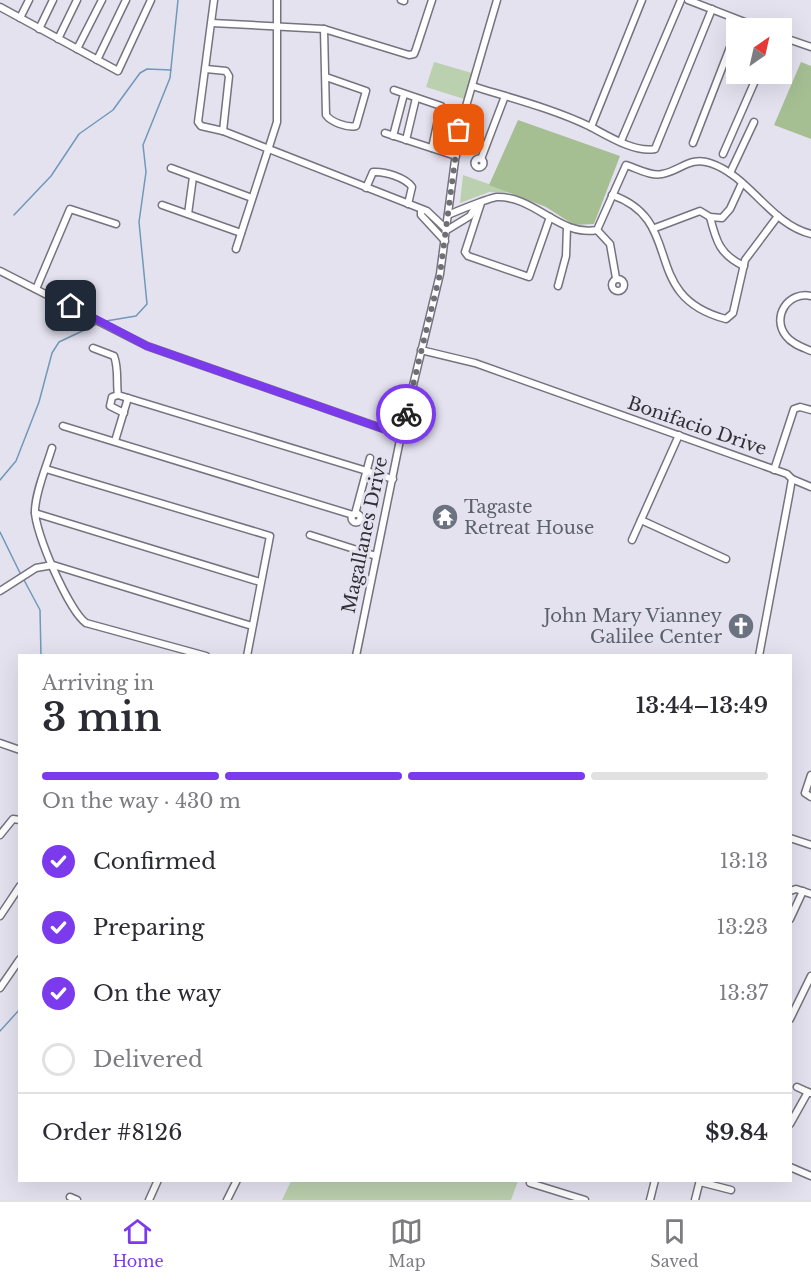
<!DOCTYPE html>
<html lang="en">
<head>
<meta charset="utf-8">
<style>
	:root { --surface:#fff; --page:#f7f7f7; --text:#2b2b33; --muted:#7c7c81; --line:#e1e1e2; --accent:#7c3aed }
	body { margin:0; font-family:"Libre Baskerville",serif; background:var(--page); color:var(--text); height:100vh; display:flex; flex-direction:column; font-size:22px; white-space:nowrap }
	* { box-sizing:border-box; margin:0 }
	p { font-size:20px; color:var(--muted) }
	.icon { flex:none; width:33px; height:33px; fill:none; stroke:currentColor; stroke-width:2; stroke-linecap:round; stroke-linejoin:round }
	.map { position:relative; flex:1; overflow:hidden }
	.side { position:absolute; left:18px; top:654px; width:774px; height:528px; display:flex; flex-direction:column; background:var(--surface); border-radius:0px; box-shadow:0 6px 24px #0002 }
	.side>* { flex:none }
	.needle { width:39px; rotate:34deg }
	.buttons { position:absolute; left:726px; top:18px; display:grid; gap:12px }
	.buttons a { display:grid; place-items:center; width:66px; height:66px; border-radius:0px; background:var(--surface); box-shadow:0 6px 24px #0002; font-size:30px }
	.pin { position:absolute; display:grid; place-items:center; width:51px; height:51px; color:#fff; margin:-26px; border-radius:12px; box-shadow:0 3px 9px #0006 }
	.courier { position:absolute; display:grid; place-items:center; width:60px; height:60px; margin:-30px; border:4px solid #7c3aed; border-radius:50%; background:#fff; color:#222; box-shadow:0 2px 8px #0007 }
	.headline em { font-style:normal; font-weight:600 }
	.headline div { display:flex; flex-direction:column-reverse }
	.headline { display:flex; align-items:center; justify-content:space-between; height:102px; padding:0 24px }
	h1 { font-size:39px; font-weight:600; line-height:45px }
	.bar { display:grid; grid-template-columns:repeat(4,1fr); gap:9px 6px; align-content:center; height:72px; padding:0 24px }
	.bar i { height:8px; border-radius:4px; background:var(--line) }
	.bar .current { background:var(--accent) }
	.bar p { grid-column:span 4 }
	.line { display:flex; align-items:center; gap:15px; padding:0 24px; border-top:2px solid var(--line) }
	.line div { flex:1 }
	ol { padding:0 24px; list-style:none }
	li { display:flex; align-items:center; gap:18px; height:66px }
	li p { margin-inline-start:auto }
	li .icon { padding:6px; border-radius:50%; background:var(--accent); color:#fff; stroke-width:4 }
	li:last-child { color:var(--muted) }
	li i { width:33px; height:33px; border:3px solid var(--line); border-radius:50% }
	.menu { display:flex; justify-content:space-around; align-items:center; height:84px; border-top:2px solid var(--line); background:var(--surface); font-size:16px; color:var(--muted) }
	.menu a { display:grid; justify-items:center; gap:3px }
	.menu .current { color:var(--accent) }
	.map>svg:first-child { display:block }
	.green { fill:#bbd0ae }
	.forest { fill:#a5bf93 }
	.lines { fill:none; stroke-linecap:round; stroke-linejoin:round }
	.stream { stroke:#7098b9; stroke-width:1.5 }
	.minor-casing { stroke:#76727f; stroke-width:9 }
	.minor { stroke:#fff; stroke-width:6 }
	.done { stroke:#706e76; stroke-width:6; stroke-dasharray:0 10.8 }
	.route { stroke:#7c3aed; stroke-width:8 }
	.labels { text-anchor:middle; stroke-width:6; stroke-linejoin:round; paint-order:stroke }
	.street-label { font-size:18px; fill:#312f35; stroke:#e5e2f0 }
	.worship-label { font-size:18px; fill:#5b616d; stroke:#e5e2f0; text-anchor:start }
</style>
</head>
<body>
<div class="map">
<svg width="811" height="1200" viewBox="0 0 811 1200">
	<rect width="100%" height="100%" fill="#e5e2f0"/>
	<g class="green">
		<polygon points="434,62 472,73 464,99 426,87"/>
		<polygon points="463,175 514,193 489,192 460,203"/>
		<polygon points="291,1181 291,1180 518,1181 511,1200 282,1200"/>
	</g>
	<g class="forest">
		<polygon points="801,62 811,66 811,139 774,125"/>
		<polygon points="518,120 620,156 594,224 574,225 546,207 489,185"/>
	</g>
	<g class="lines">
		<g class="stream">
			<polyline points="14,215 51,176 79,134 113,110 140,73 147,69 171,70"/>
			<polyline points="106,321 136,316 147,304 139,222 146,172 143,145 170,78 178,0"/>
			<polyline points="0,480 16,461 39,402 52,353 59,342 97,324"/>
			<polyline points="0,532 21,575"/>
			<polyline points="24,580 40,610 41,656"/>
			<polyline points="0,1031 20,1009"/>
		</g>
		<defs>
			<g id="minor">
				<polyline points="214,0 198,122 201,126 223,131 427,211 447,230 470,216 476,206"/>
				<polyline points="401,0 404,1"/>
				<polyline points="688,0 760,28"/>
				<polyline points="0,7 118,71 151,0"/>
				<polyline points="20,18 29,0"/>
				<polyline points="212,23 324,29 409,55 414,54 416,49 432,0"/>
				<polyline points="39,29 53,0"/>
				<path d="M324,29L326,115C331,122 347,128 356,126L366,91L326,77"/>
				<polyline points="782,37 811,47"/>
				<polyline points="58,39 77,0"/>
				<polyline points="77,49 102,0"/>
				<polyline points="97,60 126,0"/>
				<polyline points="206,69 226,71 229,76 223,131"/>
				<path d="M472,86C511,98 554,109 591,127C608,136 635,153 655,149L712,9"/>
				<polyline points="394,90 441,106 432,148"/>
				<polyline points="591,127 642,0"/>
				<polyline points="385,133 456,156"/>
				<polyline points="393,136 404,94"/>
				<polyline points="406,140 416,98"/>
				<polyline points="621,141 681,0"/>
				<polyline points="693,143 736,32"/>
				<polyline points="723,154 758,74"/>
				<circle cx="479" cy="163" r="4.5"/>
				<polyline points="481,159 505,96"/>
				<polyline points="171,168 252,198"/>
				<polyline points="730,173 754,122"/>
				<path d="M366,188L373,172C385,171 406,178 412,187L408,204"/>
				<path d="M612,195C687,221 638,296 726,319L733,313L745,260L778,216"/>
				<polyline points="481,203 465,252 468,256 529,277 550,217"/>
				<polyline points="162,205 241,233"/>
				<polyline points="421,210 421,215 445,241"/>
				<polyline points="188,214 193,177"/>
				<path d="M448,215C457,211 489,198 497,197C535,196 560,237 597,230L626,165C636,168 652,177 662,174C680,171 690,156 710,163C750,176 770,224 811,234"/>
				<path d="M710,217C716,241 720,255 744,266"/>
				<polyline points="655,228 700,211 710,217 722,218 730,209 742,183"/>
				<polyline points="597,230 610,244 616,278"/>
				<polyline points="236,249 277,122 277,0"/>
				<polyline points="0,271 147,346 401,435"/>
				<circle cx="618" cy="285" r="6"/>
				<polyline points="558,286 566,256 567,227"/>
				<polyline points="36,289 70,209 116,224"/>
				<path d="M811,296C788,291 771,317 786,336C792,344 802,347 811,351"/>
				<path d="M93,348L114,356C119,369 116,382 118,395L393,479"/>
				<polyline points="421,350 475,363 787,474 792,479 789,496 759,656"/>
				<polyline points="118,395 112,397 110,406 124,413"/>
				<polyline points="63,426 353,515"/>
				<polyline points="115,441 128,398"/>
				<path d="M52,448C46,468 36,490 35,510C34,531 69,611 86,623L206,656"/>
				<polyline points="46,469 270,536 247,656"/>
				<polyline points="774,470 794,409 800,407 811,410"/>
				<polyline points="792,479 811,487"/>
				<polyline points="35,513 260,582"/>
				<circle cx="356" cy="518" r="4.5"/>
				<polyline points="355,514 370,458"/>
				<polyline points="641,520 726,559"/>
				<polyline points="310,535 376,556"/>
				<polyline points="632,540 679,435"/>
				<polyline points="0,591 36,568 53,565 252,626"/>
				<polyline points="356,656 401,435 440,274 459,130 497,0"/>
				<polyline points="0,743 20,750"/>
				<polyline points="811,775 805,793 811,797"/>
				<polyline points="0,835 13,819 20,820"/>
				<polyline points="790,838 811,845"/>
				<polyline points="790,891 796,889 811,894"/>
				<polyline points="0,916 20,886"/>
				<polyline points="790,919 803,891"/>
				<polyline points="0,988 20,959"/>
				<polyline points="790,1019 811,976"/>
				<polyline points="797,1087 810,1093"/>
				<polyline points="790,1124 808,1092"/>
				<polyline points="790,1167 811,1176"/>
				<polyline points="700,1182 731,1190"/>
				<polyline points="530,1183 585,1200"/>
				<polyline points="70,1197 77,1200"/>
				<polyline points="149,1200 158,1180"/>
				<polyline points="227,1200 237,1180"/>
				<polyline points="650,1200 655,1180"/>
				<polyline points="695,1200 700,1180"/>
			</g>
		</defs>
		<use href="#minor" class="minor-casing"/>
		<use href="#minor" class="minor"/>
	</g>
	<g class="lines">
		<polyline class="done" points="406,414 440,274 459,130"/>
		<polyline class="route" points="71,306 147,346 401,435 406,414"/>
	</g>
	<defs>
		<symbol id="temple-disc" viewBox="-11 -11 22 22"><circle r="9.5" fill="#6b7280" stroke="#e5e2f0"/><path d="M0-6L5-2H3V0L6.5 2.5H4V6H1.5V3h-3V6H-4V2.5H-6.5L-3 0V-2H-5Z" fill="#fff"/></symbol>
		<symbol id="church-disc" viewBox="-11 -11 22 22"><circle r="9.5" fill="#6b7280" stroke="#e5e2f0"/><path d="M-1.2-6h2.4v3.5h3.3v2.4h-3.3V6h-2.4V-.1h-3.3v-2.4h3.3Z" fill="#fff"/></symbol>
	</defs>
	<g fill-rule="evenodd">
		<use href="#temple-disc" x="430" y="502" width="30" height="30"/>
		<use href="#church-disc" x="726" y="611" width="30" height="30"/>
	</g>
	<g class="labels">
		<g class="street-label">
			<text transform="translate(697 426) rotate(19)" y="6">Bonifacio Drive</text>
			<text transform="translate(365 535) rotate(-78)" y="6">Magallanes Drive</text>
		</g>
		<g class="worship-label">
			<text x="464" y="513">Tagaste<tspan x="464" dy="21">Retreat House</tspan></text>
			<text x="722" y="622" text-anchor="end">John Mary Vianney<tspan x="722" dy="21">Galilee Center</tspan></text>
		</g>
	</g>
</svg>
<div class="buttons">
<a><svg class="needle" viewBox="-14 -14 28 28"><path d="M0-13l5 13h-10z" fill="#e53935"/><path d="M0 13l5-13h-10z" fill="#7c7c81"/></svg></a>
</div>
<div class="pin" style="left:459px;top:130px;background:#ea580c"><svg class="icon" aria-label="bag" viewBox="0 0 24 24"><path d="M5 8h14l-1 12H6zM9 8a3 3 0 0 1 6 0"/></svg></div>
<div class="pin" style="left:71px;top:306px;background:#1f2937"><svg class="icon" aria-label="home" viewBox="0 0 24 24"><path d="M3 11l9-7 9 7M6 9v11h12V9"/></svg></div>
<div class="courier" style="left:406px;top:414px"><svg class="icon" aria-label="bike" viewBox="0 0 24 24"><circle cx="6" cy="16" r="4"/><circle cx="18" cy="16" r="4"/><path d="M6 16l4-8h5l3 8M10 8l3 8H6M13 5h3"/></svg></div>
<section class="side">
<div class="headline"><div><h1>3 min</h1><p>Arriving in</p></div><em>13:44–13:49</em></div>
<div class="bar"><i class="current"></i><i class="current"></i><i class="current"></i><i></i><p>On the way · 430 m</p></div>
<ol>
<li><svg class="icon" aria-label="check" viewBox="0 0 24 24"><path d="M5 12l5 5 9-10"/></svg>Confirmed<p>13:13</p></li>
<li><svg class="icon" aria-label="check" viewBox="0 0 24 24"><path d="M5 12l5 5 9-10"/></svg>Preparing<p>13:23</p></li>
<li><svg class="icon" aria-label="check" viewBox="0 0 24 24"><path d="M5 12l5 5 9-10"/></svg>On the way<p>13:37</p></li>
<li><i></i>Delivered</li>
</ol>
<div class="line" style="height:78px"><div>Order #8126</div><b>$9.84</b></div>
</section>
</div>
<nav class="menu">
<a class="current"><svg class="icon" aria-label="home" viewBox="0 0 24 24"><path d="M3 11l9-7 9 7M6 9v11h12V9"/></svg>Home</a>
<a><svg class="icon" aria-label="map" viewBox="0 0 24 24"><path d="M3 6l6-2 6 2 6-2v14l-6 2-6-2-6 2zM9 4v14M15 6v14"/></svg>Map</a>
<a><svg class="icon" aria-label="saved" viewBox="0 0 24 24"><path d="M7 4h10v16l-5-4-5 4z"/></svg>Saved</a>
</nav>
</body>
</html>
